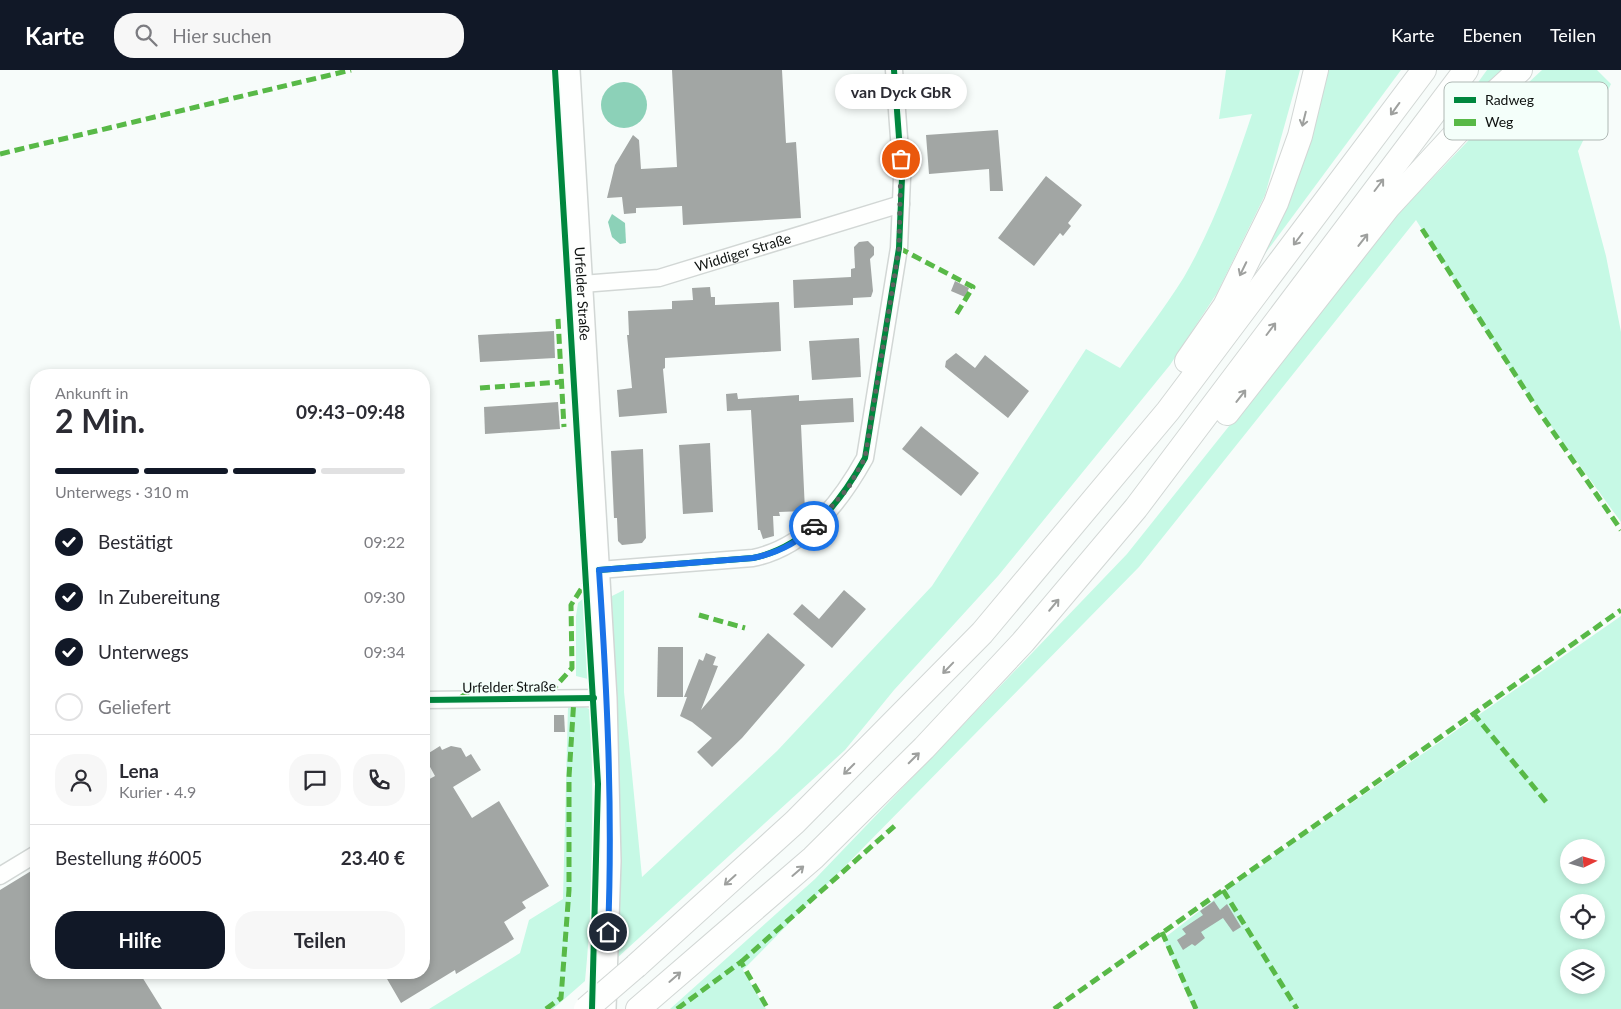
<!DOCTYPE html>
<html lang="de">
<head>
<meta charset="utf-8">
<style>
	:root { --surface:#fff; --page:#f7f7f7; --text:#2b2b33; --muted:#7c7c81; --line:#e1e1e2; --accent:#111827 }
	body { margin:0; font-family:Lato,sans-serif; background:var(--page); color:var(--text); height:100vh; display:flex; flex-direction:column; font-size:19px; white-space:nowrap }
	* { box-sizing:border-box; margin:0 }
	p { font-size:16px; color:var(--muted) }
	.icon { flex:none; width:28px; height:28px; fill:none; stroke:currentColor; stroke-width:2; stroke-linecap:round; stroke-linejoin:round }
	.map { position:relative; flex:1; overflow:hidden }
	.sheet { position:absolute; left:30px; top:299px; width:400px; height:610px; display:flex; flex-direction:column; background:var(--surface); border-radius:20px; box-shadow:0 2px 8px #0003 }
	.sheet>* { flex:none }
	.needle { width:32px; rotate:85deg }
	.fabs { position:absolute; left:1560px; top:769px; display:grid; gap:10px }
	.fabs a { display:grid; place-items:center; width:45px; height:45px; border-radius:50%; background:var(--surface); box-shadow:0 2px 8px #0003; font-size:25px }
	.pin { position:absolute; display:grid; place-items:center; width:42px; height:42px; color:#fff; margin:-21px; border:2px solid #fff; border-radius:50%; box-shadow:0 1px 5px #0007 }
	.courier { position:absolute; display:grid; place-items:center; width:50px; height:50px; margin:-25px; border:4px solid #1a73e8; border-radius:50%; background:#fff; color:#222; box-shadow:0 1px 6px #0007 }
	.bubble { position:absolute; height:35px; border-radius:18px; background:var(--surface); box-shadow:0 2px 8px #0003; font-size:16px; font-weight:700; line-height:35px; text-align:center }
	.overview em { font-style:normal; font-weight:700 }
	.overview div { display:flex; flex-direction:column-reverse }
	.overview { display:flex; align-items:center; justify-content:space-between; height:85px; padding:0 25px }
	h1 { font-size:32px; font-weight:700; line-height:38px }
	.bar { display:grid; grid-template-columns:repeat(4,1fr); gap:8px 5px; align-content:center; height:60px; padding:0 25px }
	.bar i { height:6px; border-radius:4px; background:var(--line) }
	.bar .active { background:var(--accent) }
	.bar p { grid-column:span 4 }
	.line { display:flex; align-items:center; gap:12px; padding:0 25px; border-top:1px solid var(--line) }
	.line div { flex:1 }
	.round { display:grid; place-items:center; flex:none; width:52px; height:52px; border-radius:20px; background:var(--page) }
	ol { padding:0 25px; list-style:none }
	li { display:flex; align-items:center; gap:15px; height:55px }
	li p { margin-inline-start:auto }
	li .icon { padding:5px; border-radius:50%; background:var(--accent); color:#fff; stroke-width:4 }
	li:last-child { color:var(--muted) }
	li i { width:28px; height:28px; border:2px solid var(--line); border-radius:50% }
	.action { display:flex; gap:10px; margin-top:auto; padding:10px 25px }
	.action a { flex:1; height:58px; border-radius:20px; background:var(--accent); color:#fff; font-size:20px; font-weight:700; line-height:58px; text-align:center }
	.action a+a { background:var(--page); color:var(--text) }
	header { display:flex; align-items:center; gap:30px; box-sizing:border-box; height:70px; padding:0 25px; background:var(--accent); color:#fff }
	header strong { font-size:24px }
	nav { display:flex; gap:28px; margin-inline-start:auto; font-size:18px }
	.search { width:350px; height:45px; background:var(--page); display:flex; align-items:center; gap:12px; box-sizing:border-box; padding:0 18px; border-radius:20px; color:var(--muted); font-size:19px }
	.map>svg:first-child { display:block }
	.green { fill:#c6f9e5; fill-rule:evenodd }
	.water { fill:#8cd1b8 }
	.building { fill:#a2a6a4 }
	.lines { fill:none; stroke-linecap:round; stroke-linejoin:round }
	.minor-casing { stroke:#d2d7d5; stroke-width:19 }
	.major-casing { stroke:#d2d7d5; stroke-width:24 }
	.highway-casing { stroke:#d2d7d5; stroke-width:26 }
	.minor { stroke:#fefffe; stroke-width:16 }
	.major { stroke:#fefffe; stroke-width:21 }
	.highway { stroke:#fefffe; stroke-width:24 }
	.highway-bridge-casing { stroke:#d2d7d5; stroke-width:26; stroke-linecap:butt }
	.highway-bridge { stroke:#fefffe; stroke-width:24 }
	.quiet { stroke:#58b947; stroke-width:5; stroke-dasharray:10 5; stroke-linecap:butt }
	.cycleway-casing { stroke:#f4fffa; stroke-width:9 }
	.cycleway { stroke:#00873e; stroke-width:6 }
	.oneway { stroke:#9ea09e }
	.done { stroke:#5f6361; stroke-width:5; stroke-dasharray:0 9 }
	.route { stroke:#1a73e8; stroke-width:6 }
	.labels { text-anchor:middle; stroke-width:4; stroke-linejoin:round; paint-order:stroke }
	.street-label { font-size:14px; fill:#0d110f; stroke:#f4fffa }
	.key { fill:#f4fffa; stroke:#afb8b4; stroke-width:1 }
	.key-label { font-size:14px; fill:#0d110f }
</style>
</head>
<body>
<header>
<strong>Karte</strong>
<div class="search"><svg class="icon" aria-label="search" viewBox="0 0 24 24"><circle cx="10" cy="10" r="6"/><path d="M15 15l6 6"/></svg>Hier suchen</div>
<nav><a>Karte</a><a>Ebenen</a><a>Teilen</a></nav>
</header>
<div class="map">
<svg width="1621" height="939" viewBox="0 0 1621 939">
	<rect width="100%" height="100%" fill="#f7fcfa"/>
	<g class="green">
		<path d="M1226,0H1300L1265,125L1217,223L1170,295L998,506L894,620L845,680L617,888L612,526L624,520V622L642,807L777,681L932,516L1086,279L1120,298C1141,268 1165,238 1184,207C1214,155 1233,101 1252,44L1219,49Z"/>
		<polygon points="1321,0 1401,0 1244,212"/>
		<polygon points="1487,0 1504,0 1427,83"/>
		<polygon points="1542,0 1597,0 1611,14 1578,81 1606,186 1621,262 1621,452 1513,304 1416,150 1139,497 743,900 766,939 670,939 815,809 1127,484 1399,143 1489,49"/>
		<polygon points="585,527 588,609 576,606 576,546 578,533"/>
		<path d="M1621,546V939H1193L1163,869L1228,819ZM1569,778H1596V805H1569ZM1569,832H1596V860H1569ZM1569,888H1596V915H1569Z"/>
		<path d="M577,635L590,639L591,647C593,735 594,823 585,911L553,939H429L520,883L529,850L563,829L568,636Z"/>
	</g>
	<g class="water">
		<circle cx="624" cy="35" r="23"/>
		<polygon points="612,144 625,153 626,173 620,174 612,167 608,152"/>
	</g>
	<g class="building">
		<polygon points="672,0 782,0 786,73 796,72 801,148 683,155 682,136 636,138 636,143 624,144 622,127 607,128 615,95 633,65 639,70 641,99 677,97"/>
		<polygon points="998,60 1003,121 990,121 989,99 929,104 926,65"/>
		<polygon points="1046,106 1082,135 1068,153 1071,156 1063,166 1060,163 1034,196 998,168"/>
		<polygon points="868,171 874,177 874,185 870,189 873,221 871,227 853,228 853,235 794,238 793,210 851,207 851,199 855,198 854,177 859,172"/>
		<polygon points="955,211 969,218 965,227 951,221"/>
		<polygon points="710,217 711,227 715,227 715,235 779,232 781,281 665,288 665,298 663,299 667,343 619,347 617,320 632,318 627,265 629,265 628,241 672,239 672,231 693,230 692,218"/>
		<polygon points="554,261 555,288 480,292 478,265"/>
		<polygon points="859,268 861,307 812,310 809,271"/>
		<polygon points="956,283 975,298 985,285 1029,321 1008,348 945,297 946,291"/>
		<polygon points="737,323 738,329 799,325 799,331 853,328 854,352 801,355 805,441 779,442 780,446 773,446 774,466 763,469 760,460 758,460 751,340 727,341 726,324"/>
		<polygon points="558,332 560,359 485,364 484,337"/>
		<polygon points="921,356 979,403 961,426 902,379"/>
		<polygon points="710,373 713,442 683,444 679,375"/>
		<polygon points="643,379 646,468 642,473 622,475 618,471 617,448 614,448 611,381"/>
		<polygon points="844,520 866,539 832,578 793,544 802,534 819,549"/>
		<polygon points="768,563 805,595 742,668 712,697 697,682 712,668 692,652 680,646 687,627 684,627 699,589 703,591 706,583 716,587 713,595 718,596 701,640"/>
		<polygon points="658,577 683,577 683,627 657,627"/>
		<polygon points="554,645 564,645 565,662 554,662"/>
		<polygon points="440,676 442,680 451,676 461,678 466,687 471,684 481,700 453,717 472,748 499,731 549,816 522,832 526,838 504,852 514,869 456,904 455,900 401,933 383,902 424,902 424,712 435,706 424,686"/>
		<polygon points="36,798 36,902 139,902 162,939 0,939 0,820"/>
		<polygon points="1214,831 1220,840 1227,834 1241,857 1233,862 1223,848 1201,862 1205,868 1195,876 1192,874 1183,880 1177,870 1186,864 1182,859 1203,845 1200,841"/>
	</g>
	<g class="lines">
		<defs>
			<g id="minor">
				<path id="s1" d="M582,214L659,208L901,134"/>
				<path d="M599,500L753,488C806,477 840,433 865,388L899,178L902,108L894,0"/>
				<polyline points="424,630 606,628"/>
				<polyline points="0,806 36,784"/>
			</g>
			<g id="major">
				<path id="s2" d="M569,0L606,628L610,791L605,939"/>
			</g>
			<g id="highway">
				<polyline points="1187,291 1225,236 1276,133 1300,66 1316,0"/>
				<polyline points="1227,343 1388,137 1485,32 1520,0"/>
				<polyline points="636,896 795,752 982,563 1168,341 1424,0"/>
				<polyline points="638,939 813,788 924,678 1023,572 1136,438 1466,0"/>
			</g>
		</defs>
		<use href="#minor" class="minor-casing"/>
		<use href="#major" class="major-casing"/>
		<use href="#highway" class="highway-casing"/>
		<use href="#minor" class="minor"/>
		<use href="#major" class="major"/>
		<use href="#highway" class="highway"/>
		<defs>
			<polyline id="highway-bridge" points="586,939 636,896"/>
		</defs>
		<use href="#highway-bridge" class="highway-bridge-casing"/>
		<use href="#highway-bridge" class="highway-bridge"/>
		<g class="quiet">
			<polyline points="0,84 351,0"/>
			<polyline points="1422,159 1536,337 1621,460"/>
			<polyline points="899,178 973,217 954,248"/>
			<polyline points="558,249 564,357"/>
			<polyline points="480,318 561,312"/>
			<polyline points="699,545 745,558"/>
			<polyline points="460,628 471,620 555,617 572,598 571,535 585,513"/>
			<polyline points="1473,643 1547,733"/>
			<polyline points="1223,820 1297,939"/>
			<polyline points="1162,862 1196,939"/>
			<polyline points="741,892 898,753"/>
			<polyline points="546,939 561,928 569,820 569,707 574,628"/>
			<polyline points="677,939 741,892 768,939"/>
			<polyline points="1054,939 1621,540"/>
		</g>
		<defs>
			<g id="cycleway">
				<polyline points="555,0 598,714 592,939"/>
				<path d="M599,500L753,488C806,477 840,433 865,388L899,178L902,108L894,0"/>
				<polyline points="424,630 594,628"/>
			</g>
		</defs>
		<use href="#cycleway" class="cycleway-casing"/>
		<use href="#cycleway" class="cycleway"/>
	</g>
	<defs><path id="oneway-shaft" d="M-6 0H5M1.5-3L5.5 0L1.5 3" fill="none" stroke-width="1.6" stroke-linecap="round" stroke-linejoin="round" transform="scale(1.25)"/></defs>
	<g class="oneway">
		<use href="#oneway-shaft" transform="translate(1395 39) rotate(126)"/>
		<use href="#oneway-shaft" transform="translate(1304 49) rotate(104)"/>
		<use href="#oneway-shaft" transform="translate(1379 115) rotate(-53)"/>
		<use href="#oneway-shaft" transform="translate(1298 169) rotate(127)"/>
		<use href="#oneway-shaft" transform="translate(1363 170) rotate(-52)"/>
		<use href="#oneway-shaft" transform="translate(1243 199) rotate(116)"/>
		<use href="#oneway-shaft" transform="translate(1271 259) rotate(-53)"/>
		<use href="#oneway-shaft" transform="translate(1241 326) rotate(-52)"/>
		<use href="#oneway-shaft" transform="translate(1054 535) rotate(-50)"/>
		<use href="#oneway-shaft" transform="translate(948 598) rotate(134)"/>
		<use href="#oneway-shaft" transform="translate(914 688) rotate(-45)"/>
		<use href="#oneway-shaft" transform="translate(849 699) rotate(135)"/>
		<use href="#oneway-shaft" transform="translate(798 801) rotate(-41)"/>
		<use href="#oneway-shaft" transform="translate(730 810) rotate(138)"/>
		<use href="#oneway-shaft" transform="translate(675 907) rotate(-41)"/>
	</g>
	<g class="lines">
		<polyline class="done" points="814,456 848,418 865,388 899,178 901,89"/>
		<path class="route" d="M608,862C613,741 607,620 599,500L753,488C777,483 797,474 814,456"/>
	</g>
	<g class="labels">
		<g class="street-label">
			<text dy="5" stroke="none"><textPath href="#s1" startOffset="165">Widdiger Straße</textPath></text>
			<text dy="5" stroke="none"><textPath href="#s2" startOffset="224">Urfelder Straße</textPath></text>
			<text transform="translate(509 617) rotate(-1)" y="5">Urfelder Straße</text>
		</g>
	</g>
	<rect x="1444" y="12" width="164" height="58" rx="8" class="key"/>
	<rect x="1454" y="27" width="22" height="6" fill="#00873e"/>
	<rect x="1454" y="49" width="22" height="7" fill="#58b947"/>
	<g class="key-label">
		<text x="1485" y="35">Radweg</text>
		<text x="1485" y="57">Weg</text>
	</g>
</svg>
<div class="fabs">
<a><svg class="needle" viewBox="-14 -14 28 28"><path d="M0-13l5 13h-10z" fill="#e53935"/><path d="M0 13l5-13h-10z" fill="#7c7c81"/></svg></a>
<a><svg class="icon" aria-label="locate" viewBox="0 0 24 24"><circle cx="12" cy="12" r="6"/><path d="M12 2v4M12 18v4M2 12h4M18 12h4"/></svg></a>
<a><svg class="icon" aria-label="layers" viewBox="0 0 24 24"><path d="M12 4l9 5-9 5-9-5zM3 14l9 5 9-5"/></svg></a>
</div>
<div class="pin" style="left:901px;top:89px;background:#ea580c"><svg class="icon" aria-label="bag" viewBox="0 0 24 24"><path d="M5 8h14l-1 12H6zM9 8a3 3 0 0 1 6 0"/></svg></div>
<div class="pin" style="left:608px;top:862px;background:#1f2937"><svg class="icon" aria-label="home" viewBox="0 0 24 24"><path d="M3 11l9-7 9 7M6 9v11h12V9"/></svg></div>
<div class="courier" style="left:814px;top:456px"><svg class="icon" aria-label="car" viewBox="0 0 24 24"><path d="M5 17H2v-5l4-1 3-4h7l3 4 3 1v5h-3M9 17h6M6 11h13"/><circle cx="7" cy="17" r="2"/><circle cx="17" cy="17" r="2"/></svg></div>
<div class="bubble" style="left:835px;top:4px;width:132px">van Dyck GbR</div>
<section class="sheet">
<div class="overview"><div><h1>2 Min.</h1><p>Ankunft in</p></div><em>09:43–09:48</em></div>
<div class="bar"><i class="active"></i><i class="active"></i><i class="active"></i><i></i><p>Unterwegs · 310 m</p></div>
<ol>
<li><svg class="icon" aria-label="check" viewBox="0 0 24 24"><path d="M5 12l5 5 9-10"/></svg>Bestätigt<p>09:22</p></li>
<li><svg class="icon" aria-label="check" viewBox="0 0 24 24"><path d="M5 12l5 5 9-10"/></svg>In Zubereitung<p>09:30</p></li>
<li><svg class="icon" aria-label="check" viewBox="0 0 24 24"><path d="M5 12l5 5 9-10"/></svg>Unterwegs<p>09:34</p></li>
<li><i></i>Geliefert</li>
</ol>
<div class="line" style="height:90px"><a class="round"><svg class="icon" aria-label="person" viewBox="0 0 24 24"><circle cx="12" cy="8" r="4"/><path d="M4 21q1-7 8-7t8 7"/></svg></a><div><b>Lena</b><p>Kurier · 4.9</p></div><a class="round"><svg class="icon" aria-label="chat" viewBox="0 0 24 24"><path d="M4 5h16v11H9l-5 4z"/></svg></a><a class="round"><svg class="icon" aria-label="phone" viewBox="0 0 24 24"><path d="M5 4h4l2 5-3 2q2 4 5 5l2-3 5 2v4C11 20 4 13 5 4z"/></svg></a></div>
<div class="line" style="height:65px"><div>Bestellung #6005</div><b>23.40 €</b></div>
<div class="action"><a>Hilfe</a><a>Teilen</a></div>
</section>
</div>
</body>
</html>
